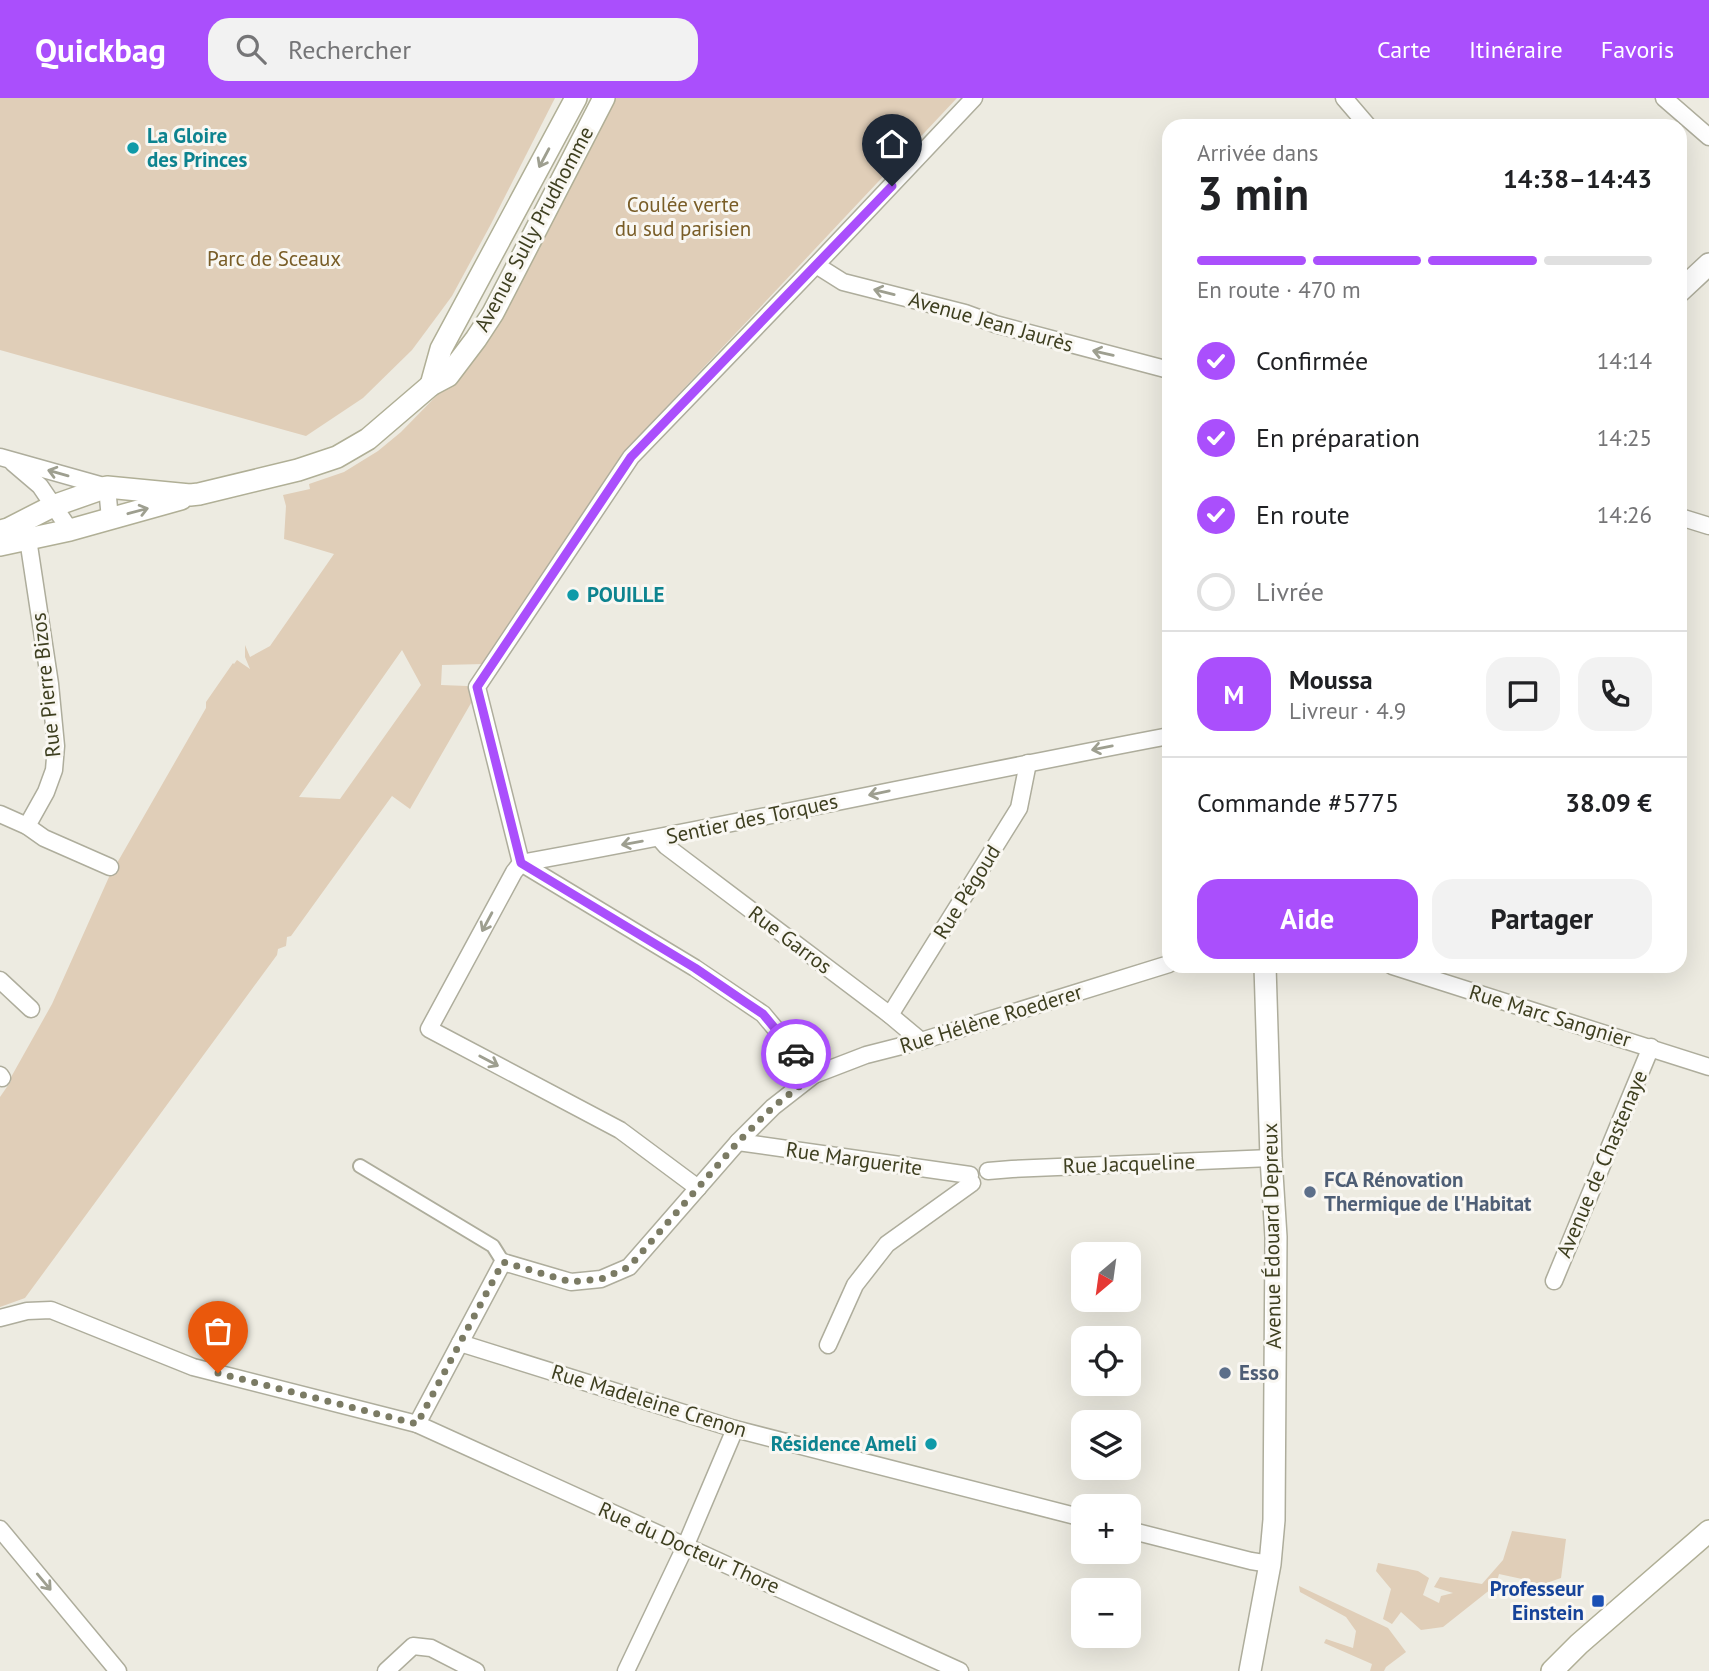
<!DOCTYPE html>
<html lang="fr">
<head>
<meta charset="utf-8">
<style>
	:root { --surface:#fff; --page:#f2f2f2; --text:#202124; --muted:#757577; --line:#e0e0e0; --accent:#aa4ffc }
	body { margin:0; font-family:"PT Sans",sans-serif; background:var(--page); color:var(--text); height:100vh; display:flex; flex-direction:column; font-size:26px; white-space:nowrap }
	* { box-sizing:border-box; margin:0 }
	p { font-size:23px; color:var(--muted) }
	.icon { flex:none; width:38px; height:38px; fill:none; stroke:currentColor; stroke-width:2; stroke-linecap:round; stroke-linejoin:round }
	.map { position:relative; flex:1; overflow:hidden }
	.drawer { position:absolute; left:1162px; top:21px; width:525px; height:854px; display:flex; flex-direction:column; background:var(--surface); border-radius:21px; box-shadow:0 7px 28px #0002 }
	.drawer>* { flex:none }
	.needle { width:46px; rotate:209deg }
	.fabs { position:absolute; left:1071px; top:1144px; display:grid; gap:14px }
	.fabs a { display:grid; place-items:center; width:70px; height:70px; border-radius:14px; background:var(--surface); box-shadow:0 7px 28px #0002; font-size:35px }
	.pin { position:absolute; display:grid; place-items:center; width:60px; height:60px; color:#fff; margin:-72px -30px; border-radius:50% 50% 50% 0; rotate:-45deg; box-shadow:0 0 7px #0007 }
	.pin .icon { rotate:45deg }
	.courier { position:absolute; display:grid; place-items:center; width:70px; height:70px; margin:-35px; border:5px solid #aa4ffc; border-radius:50%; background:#fff; color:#222; box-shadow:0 2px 9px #0007 }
	.head em { font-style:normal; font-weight:700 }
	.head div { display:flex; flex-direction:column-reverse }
	.head { display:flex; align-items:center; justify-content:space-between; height:119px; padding:0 35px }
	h1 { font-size:46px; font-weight:700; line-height:52px }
	.bar { display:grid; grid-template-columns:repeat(4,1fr); gap:10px 7px; align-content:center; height:84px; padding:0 35px }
	.bar i { height:9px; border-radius:5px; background:var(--line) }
	.bar .on { background:var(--accent) }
	.bar p { grid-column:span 4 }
	.line { display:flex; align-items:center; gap:18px; padding:0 35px; border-top:2px solid var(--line) }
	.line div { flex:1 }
	.round { display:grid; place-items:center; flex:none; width:74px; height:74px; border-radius:21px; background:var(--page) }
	ol { padding:0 35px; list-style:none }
	li { display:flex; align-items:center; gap:21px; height:77px }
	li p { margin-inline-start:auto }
	li .icon { padding:7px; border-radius:50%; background:var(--accent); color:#fff; stroke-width:4 }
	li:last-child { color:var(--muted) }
	li i { width:38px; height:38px; border:4px solid var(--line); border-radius:50% }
	.action { display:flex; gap:14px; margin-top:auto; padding:14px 35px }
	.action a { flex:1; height:80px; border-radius:21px; background:var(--accent); color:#fff; font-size:28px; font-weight:700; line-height:80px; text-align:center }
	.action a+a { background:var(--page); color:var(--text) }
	header { display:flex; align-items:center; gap:42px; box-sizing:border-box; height:98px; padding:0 35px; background:var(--accent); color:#fff }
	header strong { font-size:33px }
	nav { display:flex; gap:38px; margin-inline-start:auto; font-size:24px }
	.search { width:490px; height:63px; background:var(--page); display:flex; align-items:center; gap:18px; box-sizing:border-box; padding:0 24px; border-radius:21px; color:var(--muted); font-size:26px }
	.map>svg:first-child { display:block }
	.green { fill:#e0ceb8; fill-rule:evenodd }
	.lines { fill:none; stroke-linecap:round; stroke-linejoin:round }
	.pedestrian-casing { stroke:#aead9c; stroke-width:16 }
	.minor-casing { stroke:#aead9c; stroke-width:19 }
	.tertiary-casing { stroke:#aead9c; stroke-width:24 }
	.secondary-casing { stroke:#b0af96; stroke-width:24 }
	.pedestrian { stroke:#fff; stroke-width:12 }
	.minor { stroke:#fff; stroke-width:16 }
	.tertiary { stroke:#fff; stroke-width:21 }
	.secondary { stroke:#fff; stroke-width:21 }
	.oneway { stroke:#9e9f90 }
	.done { stroke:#7b7b64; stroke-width:7; stroke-dasharray:0 12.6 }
	.route { stroke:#aa4ffc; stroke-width:9 }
	.culture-dot { fill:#0f9aa8; stroke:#f9f7f2; stroke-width:2.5 }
	.service-dot { fill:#5c6f8a; stroke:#f9f7f2; stroke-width:2.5 }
	.transit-dot { fill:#1a4fb4; stroke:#f9f7f2; stroke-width:2.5 }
	.labels { text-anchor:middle; stroke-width:6; stroke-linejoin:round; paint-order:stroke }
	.culture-label { font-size:21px; font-weight:bold; fill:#0d838f; stroke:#f9f7f2; text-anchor:start }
	.park-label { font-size:21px; fill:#795d27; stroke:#f9f7f2 }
	.street-label { font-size:21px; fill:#3e3f20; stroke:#f9f7f2 }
	.service-label { font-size:21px; font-weight:bold; fill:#4e5e75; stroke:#f9f7f2; text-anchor:start }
	.transit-label { font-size:21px; font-weight:bold; fill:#164399; stroke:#f9f7f2; text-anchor:end }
</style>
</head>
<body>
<header>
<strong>Quickbag</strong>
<div class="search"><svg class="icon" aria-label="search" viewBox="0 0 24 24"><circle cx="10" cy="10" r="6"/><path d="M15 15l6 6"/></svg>Rechercher</div>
<nav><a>Carte</a><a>Itinéraire</a><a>Favoris</a></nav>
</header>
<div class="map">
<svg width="1709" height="1573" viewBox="0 0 1709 1573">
	<rect width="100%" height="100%" fill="#edebe1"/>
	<g class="green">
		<polygon points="0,0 555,0 491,126 452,198 438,217 412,252 363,300 306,338 0,252"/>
		<path d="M610,0H957L623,355L506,543L491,558L485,562L484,566L442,567L441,587L467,588L478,593L410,711L392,698L291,838L287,839L286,848L278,851L277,857L25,1200L0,1209V999L11,983L10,981L52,906L109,779L206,610V604L233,565L234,566L237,562L250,571L245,559V547L250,559L270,548L334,456L284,441L286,408L283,397L310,391L309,386L344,374L378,353L401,334L450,284ZM402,552L421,587L340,701L299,699Z"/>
		<polygon points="1512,1433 1566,1441 1561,1480 1529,1491 1522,1481 1499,1476 1496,1487 1443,1529 1421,1532 1401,1514 1392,1526 1383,1521 1391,1491 1376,1473 1378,1465 1418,1473 1429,1480 1423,1497 1439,1505 1441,1498 1453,1495 1434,1489 1440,1479 1482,1486 1503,1462"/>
		<polygon points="1299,1488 1388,1530 1406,1554 1386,1569 1384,1573 1370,1573 1372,1566 1324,1545 1326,1541 1353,1550 1356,1533 1346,1519 1300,1494"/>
	</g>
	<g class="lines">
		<defs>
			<polyline id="pedestrian" points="360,1068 493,1148 503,1164"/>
			<g id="minor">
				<polyline points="1344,0 1368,28"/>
				<polyline points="1664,0 1709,39"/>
				<polyline points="816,167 843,184 965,215 995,226 1169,272"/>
				<polyline points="0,359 107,389 110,421"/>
				<polyline points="13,365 40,388 70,432"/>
				<polyline points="1680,419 1709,428"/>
				<polyline points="0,716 27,728 44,740 110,769"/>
				<polyline points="27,728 46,694 54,672 56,648 50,586 28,441"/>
				<polyline points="659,740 666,748 890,917 921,943"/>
				<polyline points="521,765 477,589 631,359 816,167 974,0"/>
				<polyline points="521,765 695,870 763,916 814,977"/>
				<polyline points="1392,868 1709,969"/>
				<polyline points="0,882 31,911"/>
				<polyline points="890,917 1019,710 1028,665"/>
				<polyline points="0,977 2,980"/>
				<polyline points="738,1044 970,1077"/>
				<polyline points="988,1073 1012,1071 1271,1060"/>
				<path d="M698,1090L620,1032L429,931L514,774L521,765C738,726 953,679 1169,638"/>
				<polyline points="1554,1183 1651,949"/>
				<polyline points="0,1220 27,1213 51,1212 193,1269 417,1326 503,1164 571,1184 601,1181 629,1169 738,1044 773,1009 814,977 866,957 921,943 1169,866"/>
				<polyline points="460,1245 735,1331 1083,1420"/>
				<polyline points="828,1247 855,1187 887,1146 972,1085"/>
				<polyline points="417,1326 960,1573"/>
				<polyline points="0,1431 118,1573"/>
				<polyline points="1129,1432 1251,1463 1270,1466"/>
				<polyline points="386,1573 413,1548 431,1550 476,1573"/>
				<polyline points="626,1573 685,1449 735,1331"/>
			</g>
			<g id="tertiary">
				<polyline points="1680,193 1709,166"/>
				<polyline points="1250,1573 1270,1466 1274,1422 1276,1139 1271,1060 1265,868"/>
			</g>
			<g id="secondary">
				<polyline points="431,287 441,251 576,0"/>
				<polyline points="0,433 8,431 53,408 107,389 190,397 199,396 298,372 337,359 368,341 431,287 448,278 476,241 493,215 604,0"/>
				<polyline points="0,447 70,432 181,401"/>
				<polyline points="1552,1573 1579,1546 1709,1433"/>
			</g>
		</defs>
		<use href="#pedestrian" class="pedestrian-casing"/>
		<use href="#minor" class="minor-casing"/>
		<use href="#tertiary" class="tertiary-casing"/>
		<use href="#secondary" class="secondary-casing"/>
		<use href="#pedestrian" class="pedestrian"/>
		<use href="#minor" class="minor"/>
		<use href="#tertiary" class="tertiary"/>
		<use href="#secondary" class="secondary"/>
	</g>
	<defs><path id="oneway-shaft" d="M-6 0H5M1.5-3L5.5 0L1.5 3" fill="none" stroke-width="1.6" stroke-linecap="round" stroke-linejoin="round" transform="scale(1.75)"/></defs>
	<g class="oneway">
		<use href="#oneway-shaft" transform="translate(544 60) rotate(118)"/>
		<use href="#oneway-shaft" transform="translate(884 194) rotate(-166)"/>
		<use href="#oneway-shaft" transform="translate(1103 255) rotate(-167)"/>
		<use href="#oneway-shaft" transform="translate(58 375) rotate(-164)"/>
		<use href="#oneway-shaft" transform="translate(138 413) rotate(-15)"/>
		<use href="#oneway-shaft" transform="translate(1102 650) rotate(169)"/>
		<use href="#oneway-shaft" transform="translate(879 695) rotate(168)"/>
		<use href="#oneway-shaft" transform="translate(632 745) rotate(170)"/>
		<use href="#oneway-shaft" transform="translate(487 824) rotate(118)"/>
		<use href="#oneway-shaft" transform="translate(489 963) rotate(28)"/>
		<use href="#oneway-shaft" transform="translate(44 1484) rotate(50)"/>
	</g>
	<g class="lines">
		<polyline class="done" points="218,1275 417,1326 503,1164 571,1184 601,1181 629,1169 738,1044 773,1009 814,977 796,956"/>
		<polyline class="route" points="796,956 763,916 745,904 695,870 521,765 477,589 631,359 892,88"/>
	</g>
	<g class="culture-dot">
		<circle cx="133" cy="50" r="7"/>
		<circle cx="573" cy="497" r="7"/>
		<circle cx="931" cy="1346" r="7"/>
	</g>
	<g class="service-dot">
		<circle cx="1310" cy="1094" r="7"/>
		<circle cx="1225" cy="1275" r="7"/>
	</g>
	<rect class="transit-dot" x="1591" y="1496" width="14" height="14" rx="3.5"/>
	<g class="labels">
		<g class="culture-label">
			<text x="147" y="45">La Gloire<tspan x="147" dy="24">des Princes</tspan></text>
			<text x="587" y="504">POUILLE</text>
			<text x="917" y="1353" text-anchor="end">Résidence Ameli</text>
		</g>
		<g class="park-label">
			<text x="683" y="114">Coulée verte<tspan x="683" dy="24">du sud parisien</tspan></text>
			<text x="274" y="168">Parc de Sceaux</text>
		</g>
		<g class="street-label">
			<text transform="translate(534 131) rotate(-62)" y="7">Avenue Sully Prudhomme</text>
			<text transform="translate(991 224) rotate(16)" y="7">Avenue Jean Jaurès</text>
			<text transform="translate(46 587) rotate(-96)" y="7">Rue Pierre Bizos</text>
			<text transform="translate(752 721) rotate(-12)" y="7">Sentier des Torques</text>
			<text transform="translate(967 794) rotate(-58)" y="7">Rue Pégoud</text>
			<text transform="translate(790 842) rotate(37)" y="7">Rue Garros</text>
			<text transform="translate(1550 918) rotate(17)" y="7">Rue Marc Sangnier</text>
			<text transform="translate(991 921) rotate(-17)" y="7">Rue Hélène Roederer</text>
			<text transform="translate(854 1061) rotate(8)" y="7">Rue Marguerite</text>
			<text transform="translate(1129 1066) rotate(-2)" y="7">Rue Jacqueline</text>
			<text transform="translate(1602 1066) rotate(-67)" y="7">Avenue de Chastenaye</text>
			<text transform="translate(1272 1138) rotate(-91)" y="7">Avenue Édouard Depreux</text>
			<text transform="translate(649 1303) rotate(17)" y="7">Rue Madeleine Crenon</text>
			<text transform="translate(689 1450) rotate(24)" y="7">Rue du Docteur Thore</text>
		</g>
		<g class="service-label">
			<text x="1324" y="1089">FCA Rénovation<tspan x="1324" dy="24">Thermique de l'Habitat</tspan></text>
			<text x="1239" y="1282">Esso</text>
		</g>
		<g class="transit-label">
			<text x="1584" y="1498">Professeur<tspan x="1584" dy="24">Einstein</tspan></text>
		</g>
	</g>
</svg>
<div class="fabs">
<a><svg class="needle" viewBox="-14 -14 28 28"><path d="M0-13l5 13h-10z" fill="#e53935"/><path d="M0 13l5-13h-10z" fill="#757577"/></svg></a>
<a><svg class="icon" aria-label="locate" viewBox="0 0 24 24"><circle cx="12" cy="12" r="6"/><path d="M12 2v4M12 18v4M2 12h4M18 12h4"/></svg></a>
<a><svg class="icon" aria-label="layers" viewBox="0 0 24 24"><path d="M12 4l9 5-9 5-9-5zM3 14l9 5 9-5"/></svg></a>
<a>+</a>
<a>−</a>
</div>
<div class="pin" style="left:218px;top:1275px;background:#ea580c"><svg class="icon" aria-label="bag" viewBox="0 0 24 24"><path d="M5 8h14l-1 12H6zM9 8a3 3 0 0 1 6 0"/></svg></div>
<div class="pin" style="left:892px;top:88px;background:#1f2937"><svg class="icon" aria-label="home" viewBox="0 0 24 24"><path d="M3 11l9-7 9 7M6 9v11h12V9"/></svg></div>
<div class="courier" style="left:796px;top:956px"><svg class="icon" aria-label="car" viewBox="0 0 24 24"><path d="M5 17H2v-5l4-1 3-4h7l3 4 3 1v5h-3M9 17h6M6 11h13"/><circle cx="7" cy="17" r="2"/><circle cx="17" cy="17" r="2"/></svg></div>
<section class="drawer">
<div class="head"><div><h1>3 min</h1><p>Arrivée dans</p></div><em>14:38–14:43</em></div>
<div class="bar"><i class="on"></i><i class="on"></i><i class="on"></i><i></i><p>En route · 470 m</p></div>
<ol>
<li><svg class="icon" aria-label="check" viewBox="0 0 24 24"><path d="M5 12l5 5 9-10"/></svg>Confirmée<p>14:14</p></li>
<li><svg class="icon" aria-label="check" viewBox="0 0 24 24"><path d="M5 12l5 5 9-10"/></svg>En préparation<p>14:25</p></li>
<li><svg class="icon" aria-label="check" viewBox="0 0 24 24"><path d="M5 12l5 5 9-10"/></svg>En route<p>14:26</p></li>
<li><i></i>Livrée</li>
</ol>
<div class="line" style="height:126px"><b class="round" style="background:var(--accent);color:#fff">M</b><div><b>Moussa</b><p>Livreur · 4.9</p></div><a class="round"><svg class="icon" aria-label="chat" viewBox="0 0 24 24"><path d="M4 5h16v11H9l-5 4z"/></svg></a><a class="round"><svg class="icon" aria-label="phone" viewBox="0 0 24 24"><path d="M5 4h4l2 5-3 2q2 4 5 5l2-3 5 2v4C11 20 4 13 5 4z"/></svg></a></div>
<div class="line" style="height:91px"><div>Commande #5775</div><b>38.09 €</b></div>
<div class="action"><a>Aide</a><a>Partager</a></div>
</section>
</div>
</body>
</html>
